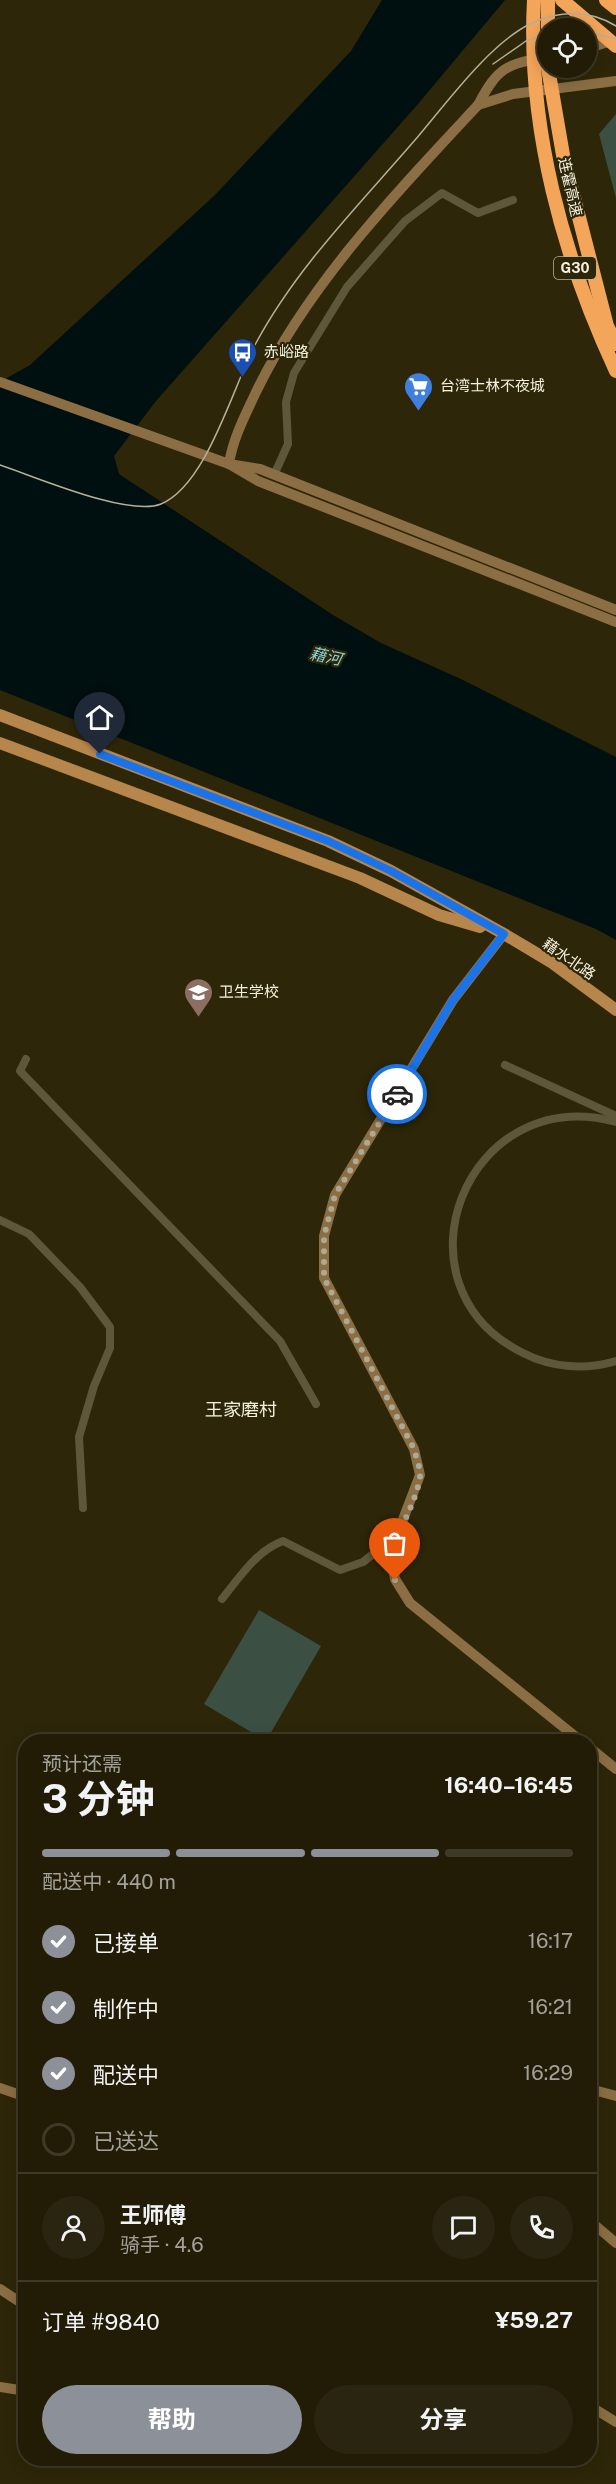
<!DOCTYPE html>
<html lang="zh">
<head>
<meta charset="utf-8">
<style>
	:root { --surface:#221c06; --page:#2a2510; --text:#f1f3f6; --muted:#a2a19b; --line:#3f3a28; --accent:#8c9099 }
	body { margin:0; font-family:"Public Sans","Noto Sans SC",sans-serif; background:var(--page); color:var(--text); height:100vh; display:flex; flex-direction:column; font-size:22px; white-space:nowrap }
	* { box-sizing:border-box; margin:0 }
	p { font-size:20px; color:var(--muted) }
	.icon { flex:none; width:33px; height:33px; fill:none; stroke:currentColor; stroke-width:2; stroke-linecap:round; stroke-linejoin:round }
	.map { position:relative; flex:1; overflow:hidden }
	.sheet { position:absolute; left:18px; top:1734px; width:579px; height:732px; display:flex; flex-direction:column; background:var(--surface); border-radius:24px; box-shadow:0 3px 15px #0003,0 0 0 2px var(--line) }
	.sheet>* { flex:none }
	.fabs { position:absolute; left:537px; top:18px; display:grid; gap:12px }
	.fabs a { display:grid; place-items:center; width:60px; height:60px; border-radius:50%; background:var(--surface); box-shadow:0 3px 15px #0003,0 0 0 2px var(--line); font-size:30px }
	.pin { position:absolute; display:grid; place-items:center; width:51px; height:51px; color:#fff; margin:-62px -26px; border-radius:50% 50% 50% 0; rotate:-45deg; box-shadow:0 0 6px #0007 }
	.pin .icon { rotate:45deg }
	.courier { position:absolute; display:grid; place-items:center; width:60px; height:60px; margin:-30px; border:4px solid #1a73e8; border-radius:50%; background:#fff; color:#222; box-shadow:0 2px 8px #0007 }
	.summary em { font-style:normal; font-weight:700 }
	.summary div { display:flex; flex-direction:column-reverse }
	.summary { display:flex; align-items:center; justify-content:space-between; height:102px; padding:0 24px }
	h1 { font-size:39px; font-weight:700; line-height:45px }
	.bar { display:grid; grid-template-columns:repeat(4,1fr); gap:9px 6px; align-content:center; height:72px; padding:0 24px }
	.bar i { height:8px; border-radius:4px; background:var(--line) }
	.bar .active { background:var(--accent) }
	.bar p { grid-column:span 4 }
	.line { display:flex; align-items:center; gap:15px; padding:0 24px; border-top:2px solid var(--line) }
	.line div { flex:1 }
	.round { display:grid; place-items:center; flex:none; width:63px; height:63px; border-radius:32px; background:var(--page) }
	ol { padding:0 24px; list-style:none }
	li { display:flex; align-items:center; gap:18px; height:66px }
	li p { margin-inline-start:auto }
	li .icon { padding:6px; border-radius:50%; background:var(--accent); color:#fff; stroke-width:4 }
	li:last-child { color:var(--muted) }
	li i { width:33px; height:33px; border:3px solid var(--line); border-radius:50% }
	.action { display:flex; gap:12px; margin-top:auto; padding:12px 24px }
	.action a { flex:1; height:69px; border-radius:36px; background:var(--accent); color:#fff; font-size:24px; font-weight:700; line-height:69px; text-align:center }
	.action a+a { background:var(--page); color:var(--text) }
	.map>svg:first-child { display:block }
	.green { fill:#3b5043 }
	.water { fill:#000f10 }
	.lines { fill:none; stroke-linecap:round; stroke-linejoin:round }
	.street { stroke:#5e5739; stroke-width:8 }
	.secondary { stroke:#8b6e43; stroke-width:10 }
	.primary { stroke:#b7864d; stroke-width:12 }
	.highway { stroke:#f3a55a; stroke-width:14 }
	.tram { stroke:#b5b09b; stroke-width:1.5 }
	.done { stroke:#aea994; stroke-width:6; stroke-dasharray:0 10.8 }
	.route { stroke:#1a73e8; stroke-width:8 }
	.labels { text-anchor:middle; stroke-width:4.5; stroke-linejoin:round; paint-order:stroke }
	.shield { fill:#2d2608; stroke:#b8b39e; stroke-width:1.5 }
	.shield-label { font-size:14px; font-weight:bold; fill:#f4f0df }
	.street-label { font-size:15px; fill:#f4f0df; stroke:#2d2608 }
	.poi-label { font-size:15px; fill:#f4f0df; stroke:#2d2608; text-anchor:start }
	.water-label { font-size:16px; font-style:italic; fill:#89d3d7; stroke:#2d2608 }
	.quarter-label { font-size:18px; fill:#f4f0df; stroke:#2d2608 }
</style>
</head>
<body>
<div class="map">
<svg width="616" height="2484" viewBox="0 0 616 2484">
	<rect width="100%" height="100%" fill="#2d2608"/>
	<g class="green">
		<polygon points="616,114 616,198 599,134"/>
		<polygon points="259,1610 321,1646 266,1741 204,1704"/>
	</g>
	<polygon class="water" points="382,0 505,0 418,104 156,401 114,456 119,474 333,615 381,643 463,680 616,757 616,940 596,929 0,690 0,382 30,365 215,195 351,51"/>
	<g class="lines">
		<g class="street">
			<polyline points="274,475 288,444 286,402 294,373 347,287 405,221 442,193 478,213 513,200"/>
			<polyline points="26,1059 20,1071 280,1341 316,1404"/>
			<polyline points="505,1065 616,1116"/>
			<path d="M616,1122C467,1081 386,1285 523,1353C552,1368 585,1370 616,1361"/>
			<polyline points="0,1220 29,1234 80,1287 110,1327 110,1348 94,1386 79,1437 83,1508"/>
			<path d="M222,1599C240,1577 256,1551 283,1541L340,1570L363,1562L397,1535"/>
		</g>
		<g class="secondary">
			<polyline points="586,49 611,41"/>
			<polyline points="478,105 513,94 616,81"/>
			<polyline points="0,382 229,464 258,481 616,622"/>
			<path d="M229,464C233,438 245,416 256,392C309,283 396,193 478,105C498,67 506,64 548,57"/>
			<polyline points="235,465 260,469 616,610"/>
			<polyline points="504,934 453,1000 335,1195 324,1236 324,1278 414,1449 420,1475 397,1535 392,1563 395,1579 410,1603 582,1742"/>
			<polyline points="590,1748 616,1769"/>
			<polyline points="0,2088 26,2097"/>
			<polyline points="590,2089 616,2096"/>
			<polyline points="590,2221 616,2243"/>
			<polyline points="0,2289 26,2306"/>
			<polyline points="0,2387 26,2391"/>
			<polyline points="590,2406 616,2422"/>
		</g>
		<g class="primary">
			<polyline points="0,715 328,841 391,871 504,934 551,962 616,1010"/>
			<polyline points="0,743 360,878 439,915 480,927"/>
		</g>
		<g class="highway">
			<path d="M534,0C527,127 563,257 616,371"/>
			<polyline points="548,0 548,28"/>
			<polyline points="562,0 616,46"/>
			<polyline points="606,0 616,8"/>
			<polyline points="548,68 563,155 607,326 616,344"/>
		</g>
		<g class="tram">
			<polyline points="586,31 616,39"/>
			<polyline points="493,64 526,41 548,34"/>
			<path d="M0,465C36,477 128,517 161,504C207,485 233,386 256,343C297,267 359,205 415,140C445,105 489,44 530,24C558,11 588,9 616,26"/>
		</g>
	</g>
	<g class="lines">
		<path class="done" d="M395,1580C387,1538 414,1514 420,1477C421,1469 416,1457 414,1449L324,1278V1236L335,1195L397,1094"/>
		<polyline class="route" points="100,754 328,841 391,871 504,934 453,1000 397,1094"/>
	</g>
	<defs>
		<symbol id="bus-pin" viewBox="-11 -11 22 30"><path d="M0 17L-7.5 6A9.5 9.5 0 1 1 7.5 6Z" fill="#1a4fb4" stroke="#2d2608"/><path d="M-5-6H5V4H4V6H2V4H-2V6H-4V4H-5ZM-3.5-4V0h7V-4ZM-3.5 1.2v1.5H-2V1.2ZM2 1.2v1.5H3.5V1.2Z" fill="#fff"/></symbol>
		<symbol id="supermarket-pin" viewBox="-11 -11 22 30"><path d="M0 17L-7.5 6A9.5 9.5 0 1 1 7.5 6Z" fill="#3f7fe0" stroke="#2d2608"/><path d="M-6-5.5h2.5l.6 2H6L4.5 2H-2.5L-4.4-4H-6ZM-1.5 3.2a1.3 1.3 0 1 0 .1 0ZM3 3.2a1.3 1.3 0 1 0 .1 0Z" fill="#fff"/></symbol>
		<symbol id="university-pin" viewBox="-11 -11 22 30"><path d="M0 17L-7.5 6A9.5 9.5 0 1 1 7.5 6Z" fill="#8d6e63" stroke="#2d2608"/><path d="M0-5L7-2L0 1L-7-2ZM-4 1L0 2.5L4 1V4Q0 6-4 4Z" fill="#fff"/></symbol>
	</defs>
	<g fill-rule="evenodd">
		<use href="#bus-pin" x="226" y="336" width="33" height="45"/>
		<use href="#supermarket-pin" x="402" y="370" width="33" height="45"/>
		<use href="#university-pin" x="182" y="976" width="33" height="45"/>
	</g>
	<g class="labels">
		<rect class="shield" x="554" y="257" width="42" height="22" rx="4.5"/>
		<g class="shield-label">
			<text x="575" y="273">G30</text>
		</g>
		<g class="street-label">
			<text transform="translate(570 187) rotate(77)" y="5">连霍高速</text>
			<text transform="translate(569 959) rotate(35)" y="5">藉水北路</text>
		</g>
		<g class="poi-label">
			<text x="264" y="357">赤峪路</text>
			<text x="440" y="391">台湾士林不夜城</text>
			<text x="219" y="997">卫生学校</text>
		</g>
		<g class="water-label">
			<text transform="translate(326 656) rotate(12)" y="6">藉河</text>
		</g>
		<g class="quarter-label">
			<text x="241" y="1416">王家磨村</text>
		</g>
	</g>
</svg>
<div class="fabs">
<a><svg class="icon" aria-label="locate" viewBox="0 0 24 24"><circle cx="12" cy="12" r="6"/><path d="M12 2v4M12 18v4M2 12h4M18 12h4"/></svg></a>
</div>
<div class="pin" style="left:395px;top:1580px;background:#ea580c"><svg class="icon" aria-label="bag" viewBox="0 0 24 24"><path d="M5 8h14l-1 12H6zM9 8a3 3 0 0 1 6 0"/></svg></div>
<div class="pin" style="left:100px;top:754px;background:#1f2937"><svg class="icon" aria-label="home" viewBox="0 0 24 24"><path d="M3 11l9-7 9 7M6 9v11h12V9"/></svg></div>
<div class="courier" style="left:397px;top:1094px"><svg class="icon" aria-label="car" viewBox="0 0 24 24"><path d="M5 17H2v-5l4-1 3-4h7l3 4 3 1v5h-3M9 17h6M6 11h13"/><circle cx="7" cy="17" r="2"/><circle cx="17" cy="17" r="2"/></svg></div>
<section class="sheet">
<div class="summary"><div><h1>3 分钟</h1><p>预计还需</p></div><em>16:40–16:45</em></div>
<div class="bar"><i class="active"></i><i class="active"></i><i class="active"></i><i></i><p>配送中 · 440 m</p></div>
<ol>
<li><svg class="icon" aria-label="check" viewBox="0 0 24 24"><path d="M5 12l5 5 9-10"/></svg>已接单<p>16:17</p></li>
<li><svg class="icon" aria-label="check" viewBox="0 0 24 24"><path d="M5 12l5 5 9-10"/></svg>制作中<p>16:21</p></li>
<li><svg class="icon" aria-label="check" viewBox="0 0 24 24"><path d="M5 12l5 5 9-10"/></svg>配送中<p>16:29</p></li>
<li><i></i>已送达</li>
</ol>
<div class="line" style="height:108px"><a class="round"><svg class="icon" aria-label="person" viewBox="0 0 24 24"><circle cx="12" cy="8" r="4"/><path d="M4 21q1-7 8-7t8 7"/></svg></a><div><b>王师傅</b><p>骑手 · 4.6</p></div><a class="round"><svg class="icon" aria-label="chat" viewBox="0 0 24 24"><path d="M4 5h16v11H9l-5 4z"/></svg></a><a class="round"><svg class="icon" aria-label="phone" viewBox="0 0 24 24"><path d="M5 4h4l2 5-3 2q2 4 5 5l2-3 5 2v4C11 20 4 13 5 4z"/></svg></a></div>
<div class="line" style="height:78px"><div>订单 #9840</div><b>¥59.27</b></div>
<div class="action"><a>帮助</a><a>分享</a></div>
</section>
</div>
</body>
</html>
